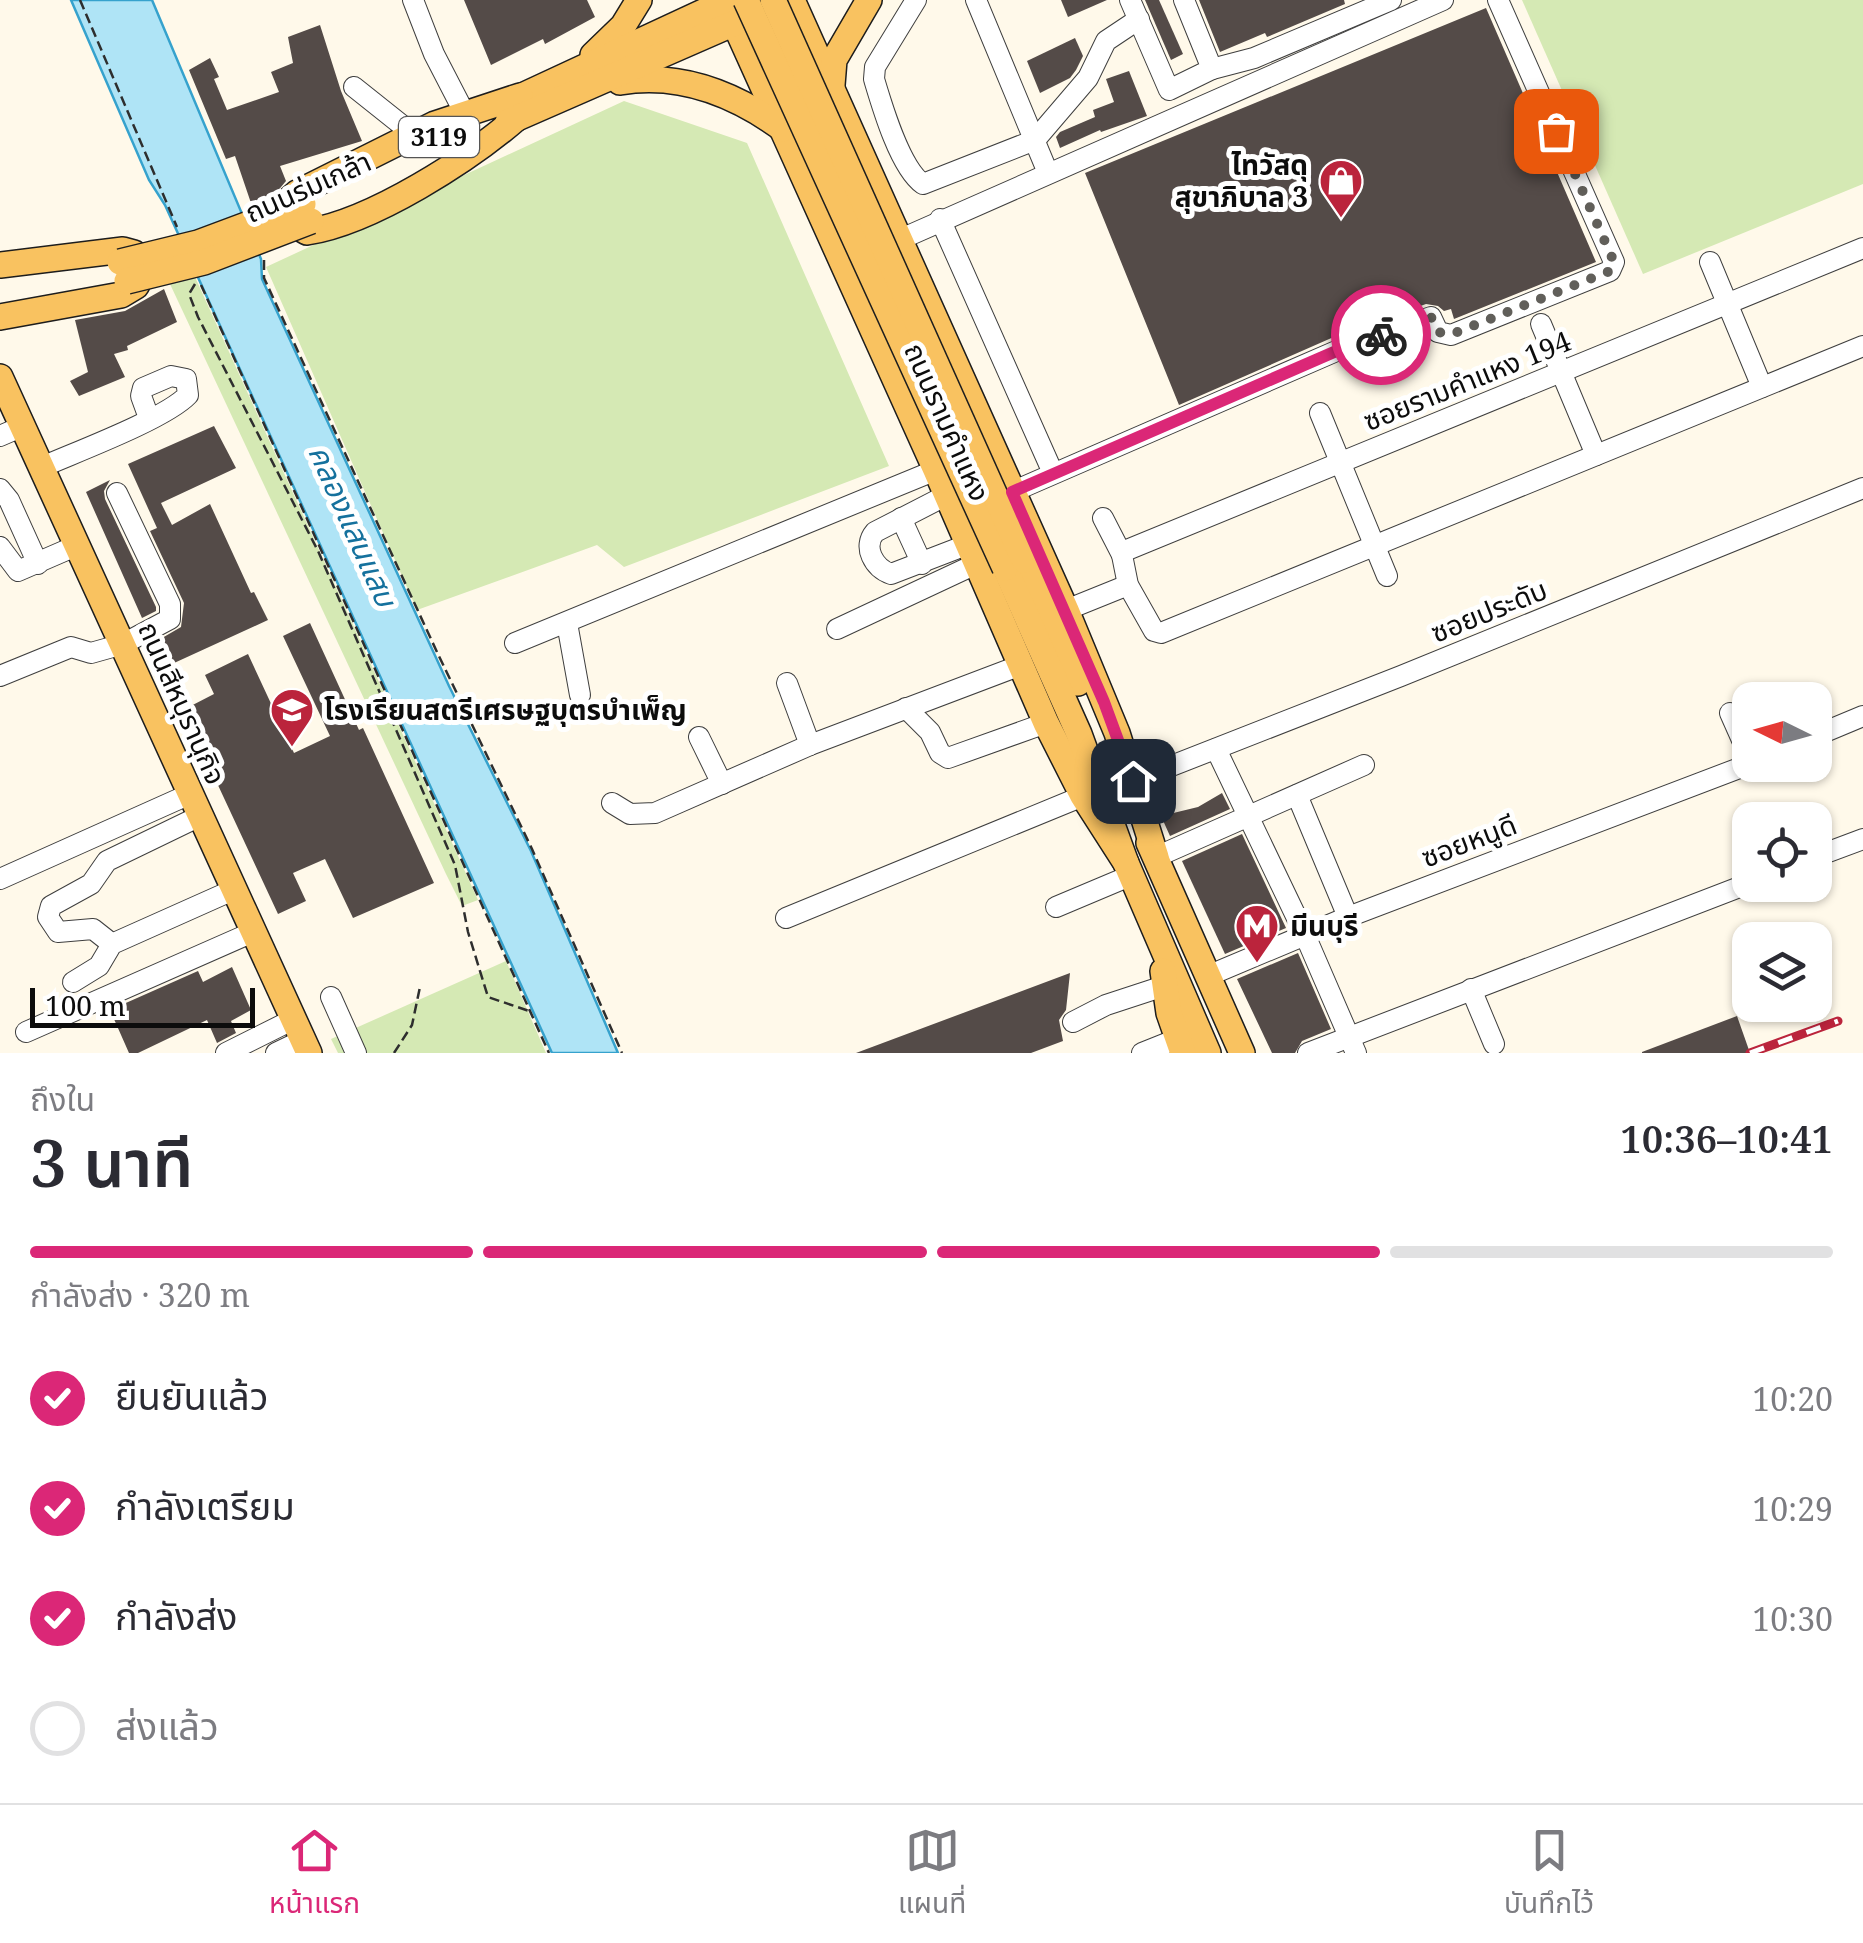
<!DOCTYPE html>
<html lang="th">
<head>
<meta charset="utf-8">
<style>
	:root { --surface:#fff; --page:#f2f2f3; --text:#2b2b33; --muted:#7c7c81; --line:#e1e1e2; --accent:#db2777 }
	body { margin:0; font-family:"Noto Serif","Noto Sans Thai",serif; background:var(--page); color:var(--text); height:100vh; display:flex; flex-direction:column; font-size:38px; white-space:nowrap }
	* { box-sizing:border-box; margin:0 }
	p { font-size:32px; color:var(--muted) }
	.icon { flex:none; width:55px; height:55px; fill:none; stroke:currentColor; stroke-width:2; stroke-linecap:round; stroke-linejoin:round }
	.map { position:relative; height:1053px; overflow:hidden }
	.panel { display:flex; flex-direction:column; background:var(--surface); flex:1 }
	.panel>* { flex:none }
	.needle { width:65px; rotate:275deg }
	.buttons { position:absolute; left:1732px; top:682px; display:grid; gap:20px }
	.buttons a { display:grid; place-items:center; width:100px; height:100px; border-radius:20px; background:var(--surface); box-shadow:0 2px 8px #0004; font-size:50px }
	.scale { position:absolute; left:30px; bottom:25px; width:225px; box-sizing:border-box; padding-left:10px; border:5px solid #0c0c0c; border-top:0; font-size:28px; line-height:35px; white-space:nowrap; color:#0c0c0c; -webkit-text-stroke:8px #fff; paint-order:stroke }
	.pin { position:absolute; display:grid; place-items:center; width:85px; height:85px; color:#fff; margin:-42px; border-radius:20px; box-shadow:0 5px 15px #0006 }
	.courier { position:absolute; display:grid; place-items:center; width:100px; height:100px; margin:-50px; border:8px solid #db2777; border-radius:50%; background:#fff; color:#222; box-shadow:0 2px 12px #0007 }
	.summary em { font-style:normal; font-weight:600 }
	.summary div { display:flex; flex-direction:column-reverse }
	.summary { display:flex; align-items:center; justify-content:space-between; height:170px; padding:0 30px }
	h1 { font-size:65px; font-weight:600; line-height:75px }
	.bar { display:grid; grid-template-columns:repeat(4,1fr); gap:15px 10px; align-content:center; height:120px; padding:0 30px }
	.bar i { height:12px; border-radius:8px; background:var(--line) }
	.bar .selected { background:var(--accent) }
	.bar p { grid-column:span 4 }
	ol { padding:0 30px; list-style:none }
	li { display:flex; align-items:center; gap:30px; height:110px }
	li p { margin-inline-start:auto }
	li .icon { padding:10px; border-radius:50%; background:var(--accent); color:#fff; stroke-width:4 }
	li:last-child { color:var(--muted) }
	li i { width:55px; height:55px; border:5px solid var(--line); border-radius:50% }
	.tab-bar { display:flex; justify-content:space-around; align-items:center; height:140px; border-top:2px solid var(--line); background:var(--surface); font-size:28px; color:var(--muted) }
	.tab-bar a { display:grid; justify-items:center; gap:5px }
	.tab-bar .selected { color:var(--accent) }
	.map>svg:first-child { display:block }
	.green { fill:#d5e9b4 }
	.water { fill:#afe4f6; stroke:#36a2cd; stroke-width:2.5 }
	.building { fill:#544b48 }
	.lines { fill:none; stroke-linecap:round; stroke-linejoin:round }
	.minor-casing { stroke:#3f3f3f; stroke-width:22 }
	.major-casing { stroke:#1d1d1d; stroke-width:28 }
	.path { stroke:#2e2e2e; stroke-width:2.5; stroke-dasharray:10 5; stroke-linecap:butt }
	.minor { stroke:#fff; stroke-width:20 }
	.major { stroke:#f9c260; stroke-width:25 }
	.rail-casing { stroke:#bb243c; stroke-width:9 }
	.rail { stroke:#fff; stroke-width:5; stroke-dasharray:15; stroke-linecap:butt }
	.major-bridge-casing { stroke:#1d1d1d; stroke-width:28; stroke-linecap:butt }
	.major-bridge { stroke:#f9c260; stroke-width:25 }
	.done { stroke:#615f5a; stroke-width:10; stroke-dasharray:0 18 }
	.route { stroke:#db2777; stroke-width:12 }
	.labels { text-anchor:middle; stroke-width:10; stroke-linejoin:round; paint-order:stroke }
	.shield { fill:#fff; stroke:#555; stroke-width:2.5 }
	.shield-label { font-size:25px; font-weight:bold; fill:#0c0c0c }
	.poi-label { font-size:28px; font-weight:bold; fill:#0c0c0c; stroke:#fff; text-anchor:start }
	.street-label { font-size:28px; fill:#0c0c0c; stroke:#fff }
	.water-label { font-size:30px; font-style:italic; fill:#15719d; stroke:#fff }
</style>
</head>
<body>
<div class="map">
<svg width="1863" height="1053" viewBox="0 0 1863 1053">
	<rect width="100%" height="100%" fill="#fff9ea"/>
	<g class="green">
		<polygon points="1522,0 1863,0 1863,184 1643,274"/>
		<polygon points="624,101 747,143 889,466 624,567 597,545 417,610 266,267"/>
		<polygon points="195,277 478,900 462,906 446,874 170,284"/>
		<polygon points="506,961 546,1053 338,1053 331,1039"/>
	</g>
	<polygon class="water" points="71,0 152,0 261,259 262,279 449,686 531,851 618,1053 552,1053 165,205 149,180"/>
	<g class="building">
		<polygon points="464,0 587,0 595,17 545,44 543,39 491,65"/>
		<polygon points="1061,0 1107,0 1068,17"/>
		<polygon points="1145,0 1159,0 1183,54 1171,60"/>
		<polygon points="1199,0 1344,0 1345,4 1267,37 1265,33 1220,52"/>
		<polygon points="1486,8 1596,262 1454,319 1451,309 1444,311 1438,306 1426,304 1336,336 1179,405 1085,173"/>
		<polygon points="320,25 341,91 362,141 280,166 286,181 271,199 252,206 235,156 226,159 189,70 210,58 219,77 214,79 227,110 279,92 271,72 293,63 288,37"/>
		<polygon points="1075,38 1083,56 1076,70 1070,78 1040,93 1027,61"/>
		<polygon points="1129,71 1147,116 1101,132 1100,130 1060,148 1056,137 1060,132 1095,117 1093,110 1114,102 1106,79"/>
		<polygon points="164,289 177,322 127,346 128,350 114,354 125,377 79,396 70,381 88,372 75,320 125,311"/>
		<polygon points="214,426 236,468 161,503 172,525 210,504 251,593 254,592 268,620 161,669 150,645 181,627 184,603 150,531 157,528 128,464"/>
		<polygon points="110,480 104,491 105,499 156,607 156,611 142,618 86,492"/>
		<polygon points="310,623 359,730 363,728 434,883 353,918 325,859 293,873 306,901 278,914 183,710 214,694 205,675 248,654 294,753 330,736 283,636"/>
		<polygon points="1222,793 1230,809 1170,836 1161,816 1198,807"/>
		<polygon points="1242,834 1286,928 1225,954 1182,861"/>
		<polygon points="1298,953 1331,1029 1302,1041 1295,1053 1272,1053 1237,979"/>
		<polygon points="232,967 251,1010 231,1021 236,1033 217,1043 207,1020 138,1053 129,1053 110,1010 198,971 203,982"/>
		<polygon points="1070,973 1066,1010 1059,1020 1063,1041 1031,1053 856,1053"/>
		<polygon points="1737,1016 1750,1053 1642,1053 1642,1052"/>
	</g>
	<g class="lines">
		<defs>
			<g id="minor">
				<polyline points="413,0 434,54 465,114"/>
				<path d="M916,0L875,67L874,79C882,106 900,168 923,184L1035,140L1088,78L1106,41L1139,19"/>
				<polyline points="976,0 1048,173"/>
				<polyline points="1130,0 1169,90 1212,69 1184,0"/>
				<polyline points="1212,69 1254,58 1391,0"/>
				<polyline points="354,87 413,134"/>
				<polyline points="940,219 1053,473"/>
				<polyline points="901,239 1443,0"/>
				<polyline points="1710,262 1762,387"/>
				<polyline points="1541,324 1596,455"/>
				<polyline points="1320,413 1387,576"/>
				<polyline points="0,436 23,426"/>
				<path d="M42,467C76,452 165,419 188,395L186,379L171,376L143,388L141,396L149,418"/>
				<polyline points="0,489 9,500 38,564"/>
				<polyline points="1012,492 1341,349 1431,317 1438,332 1451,335 1610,271 1614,262 1498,0"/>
				<path d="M947,495L875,532C862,547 874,568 891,574L969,544"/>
				<polyline points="901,518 922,564"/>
				<polyline points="1103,518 1122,555 1128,585 1154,631 1161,633 1863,346"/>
				<polyline points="0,547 18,571 78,545"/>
				<polyline points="1122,555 1127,550 1863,248"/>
				<polyline points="1066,610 1128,585"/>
				<polyline points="567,623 580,695"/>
				<polyline points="837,629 978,563"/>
				<polyline points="515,643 936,470"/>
				<polyline points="0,676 71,647 91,653 123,644 170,619 170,604 117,493"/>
				<polyline points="787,683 810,745"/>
				<polyline points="906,708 930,732 940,753 948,758 1046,723"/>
				<polyline points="1730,713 1750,758"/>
				<polyline points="1815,736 1863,716"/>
				<polyline points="699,737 722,784"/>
				<polyline points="1216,749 1305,935 1356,1053"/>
				<polyline points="1133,781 1401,676 1863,488"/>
				<polyline points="1297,795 1348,917"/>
				<polyline points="612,803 630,814 655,813 810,745 1021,665"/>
				<polyline points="1156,857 1364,765"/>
				<polyline points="1815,857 1863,839"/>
				<polyline points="0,879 190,794"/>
				<polyline points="1056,907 1132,875"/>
				<polyline points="786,918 1083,796"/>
				<polyline points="112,944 93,929 58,932 48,917 51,906 91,884 107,861 200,816"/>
				<polyline points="1210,975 1348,917 1750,764"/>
				<polyline points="73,982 99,966 112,944 233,890"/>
				<polyline points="1471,989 1494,1044"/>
				<polyline points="331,997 356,1053"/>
				<polyline points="1073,1022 1106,1005 1164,986"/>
				<polyline points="26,1032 253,932"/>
				<polyline points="226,1053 294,1019"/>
				<polyline points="276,1053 303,1040"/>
				<polyline points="1142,1053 1177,1039"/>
				<polyline points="1308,1053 1750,883"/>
			</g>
			<g id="major">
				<polyline points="724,0 936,470 1046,723 1083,796 1126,863"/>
				<polyline points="792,0 1066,610 1117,733 1156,857"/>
				<polyline points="593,55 623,26 639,0"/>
				<path d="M620,82C680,72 735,94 783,129"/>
				<polyline points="832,85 834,60 869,0"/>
				<polyline points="505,104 729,0"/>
				<path d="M519,116C470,159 372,222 307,232L286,220C282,206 286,202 297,193L435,124L520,96"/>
				<polyline points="508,122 746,18"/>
				<polyline points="0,265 123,250 134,253 142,275 136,286 121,295 0,317"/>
				<polyline points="0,377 309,1053"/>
				<polyline points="1024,560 1078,683"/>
				<polyline points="1005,568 1079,734 1126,863 1208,1053"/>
				<polyline points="1149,843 1242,1053"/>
				<polyline points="1163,971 1169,1013 1183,1053"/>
			</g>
		</defs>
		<use href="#minor" class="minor-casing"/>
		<use href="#major" class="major-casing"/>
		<g class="path">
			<polyline points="80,0 177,227"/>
			<polyline points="264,260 264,278 437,652 532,849 622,1053"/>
			<polyline points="195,284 189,294 198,317 318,551 455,865 468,932 488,997 529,1011"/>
			<polyline points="201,285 549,1053"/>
			<polyline points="394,1053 412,1025 420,987"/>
		</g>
		<use href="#minor" class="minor"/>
		<use href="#major" class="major"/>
		<defs>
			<polyline id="rail" points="1750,1053 1838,1021"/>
		</defs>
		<use href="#rail" class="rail-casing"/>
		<use href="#rail" class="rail"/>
		<defs>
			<g id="major-bridge">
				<polyline points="746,0 1005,568"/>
				<polyline points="773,0 1024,560"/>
				<polyline points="120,262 198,243 303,204"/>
				<polyline points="127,281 204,262 311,221"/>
			</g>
		</defs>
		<use href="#major-bridge" class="major-bridge-casing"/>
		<use href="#major-bridge" class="major-bridge"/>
	</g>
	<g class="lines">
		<polyline class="done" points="1381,335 1431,317 1438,332 1450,335 1610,271 1614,262 1556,131"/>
		<polyline class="route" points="1133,781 1104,702 1012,492 1341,349 1381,335"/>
	</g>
	<defs>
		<symbol id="shop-pin" viewBox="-11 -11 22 30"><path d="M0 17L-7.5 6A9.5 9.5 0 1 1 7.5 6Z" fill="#bb243c" stroke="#fff"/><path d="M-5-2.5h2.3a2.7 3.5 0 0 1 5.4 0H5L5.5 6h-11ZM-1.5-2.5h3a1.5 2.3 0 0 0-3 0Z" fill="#fff"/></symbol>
		<symbol id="school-pin" viewBox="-11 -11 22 30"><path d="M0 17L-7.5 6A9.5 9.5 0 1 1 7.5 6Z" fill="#bb243c" stroke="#fff"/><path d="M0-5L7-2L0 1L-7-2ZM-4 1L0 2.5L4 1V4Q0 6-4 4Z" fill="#fff"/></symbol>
		<symbol id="metro-pin" viewBox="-11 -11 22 30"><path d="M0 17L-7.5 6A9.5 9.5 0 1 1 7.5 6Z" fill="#bb243c" stroke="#fff"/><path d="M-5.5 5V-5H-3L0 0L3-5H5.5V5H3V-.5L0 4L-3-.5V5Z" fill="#fff"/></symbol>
	</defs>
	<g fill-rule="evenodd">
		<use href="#shop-pin" x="1316" y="156" width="50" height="68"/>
		<use href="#school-pin" x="267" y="685" width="50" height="68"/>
		<use href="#metro-pin" x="1232" y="901" width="50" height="68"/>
	</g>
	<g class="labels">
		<rect class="shield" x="399" y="117" width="80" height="40" rx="8"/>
		<g class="shield-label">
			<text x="439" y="146">3119</text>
		</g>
		<g class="poi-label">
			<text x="1308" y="175" text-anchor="end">ไทวัสดุ<tspan x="1308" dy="32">สุขาภิบาล 3</tspan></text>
			<text x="324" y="720">โรงเรียนสตรีเศรษฐบุตรบำเพ็ญ</text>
			<text x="1290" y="936">มีนบุรี</text>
		</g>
		<g class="street-label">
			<text transform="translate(308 187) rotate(-24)" y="10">ถนนร่มเกล้า</text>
			<text transform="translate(1467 381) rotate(-22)" y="10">ซอยรามคำแหง 194</text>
			<text transform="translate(947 422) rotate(66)" y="10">ถนนรามคำแหง</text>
			<text transform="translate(1489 611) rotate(-22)" y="10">ซอยประดับ</text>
			<text transform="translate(182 703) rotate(66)" y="10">ถนนสีหบุรานุกิจ</text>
			<text transform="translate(1469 841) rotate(-21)" y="10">ซอยหนูดี</text>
		</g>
		<g class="water-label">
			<text transform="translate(352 526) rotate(66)" y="10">คลองแสนแสบ</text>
		</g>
	</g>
</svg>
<div class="buttons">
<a><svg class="needle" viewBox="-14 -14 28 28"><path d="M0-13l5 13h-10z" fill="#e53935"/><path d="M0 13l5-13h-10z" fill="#7c7c81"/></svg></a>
<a><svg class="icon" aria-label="locate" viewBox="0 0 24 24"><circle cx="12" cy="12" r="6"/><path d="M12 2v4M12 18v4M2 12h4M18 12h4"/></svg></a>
<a><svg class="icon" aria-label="layers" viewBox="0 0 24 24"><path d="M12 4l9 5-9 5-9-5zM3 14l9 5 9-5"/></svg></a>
</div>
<div class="scale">100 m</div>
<div class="pin" style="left:1556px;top:131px;background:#ea580c"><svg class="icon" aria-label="bag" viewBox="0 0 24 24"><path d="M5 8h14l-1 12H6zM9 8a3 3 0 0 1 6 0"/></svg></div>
<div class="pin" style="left:1133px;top:781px;background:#1f2937"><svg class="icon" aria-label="home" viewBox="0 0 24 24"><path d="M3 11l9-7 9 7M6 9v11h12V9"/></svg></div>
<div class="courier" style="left:1381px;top:335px"><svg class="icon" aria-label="bike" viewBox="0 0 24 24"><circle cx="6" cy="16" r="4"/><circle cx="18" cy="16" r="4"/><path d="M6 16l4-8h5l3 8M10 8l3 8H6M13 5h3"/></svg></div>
</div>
<section class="panel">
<div class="summary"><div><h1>3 นาที</h1><p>ถึงใน</p></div><em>10:36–10:41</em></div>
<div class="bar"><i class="selected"></i><i class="selected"></i><i class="selected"></i><i></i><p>กำลังส่ง · 320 m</p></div>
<ol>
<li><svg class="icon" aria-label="check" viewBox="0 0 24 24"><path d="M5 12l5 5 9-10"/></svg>ยืนยันแล้ว<p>10:20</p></li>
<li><svg class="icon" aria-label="check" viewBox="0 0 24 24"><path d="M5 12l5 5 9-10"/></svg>กำลังเตรียม<p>10:29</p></li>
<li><svg class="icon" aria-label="check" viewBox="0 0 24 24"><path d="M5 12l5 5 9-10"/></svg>กำลังส่ง<p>10:30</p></li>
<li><i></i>ส่งแล้ว</li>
</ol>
</section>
<nav class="tab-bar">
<a class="selected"><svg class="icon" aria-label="home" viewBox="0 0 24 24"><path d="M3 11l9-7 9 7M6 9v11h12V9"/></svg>หน้าแรก</a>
<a><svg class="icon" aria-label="map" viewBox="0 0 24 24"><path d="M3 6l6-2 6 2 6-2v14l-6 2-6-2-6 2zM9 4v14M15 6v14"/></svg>แผนที่</a>
<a><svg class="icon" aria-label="saved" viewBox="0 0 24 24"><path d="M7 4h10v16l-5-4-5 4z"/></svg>บันทึกไว้</a>
</nav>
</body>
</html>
